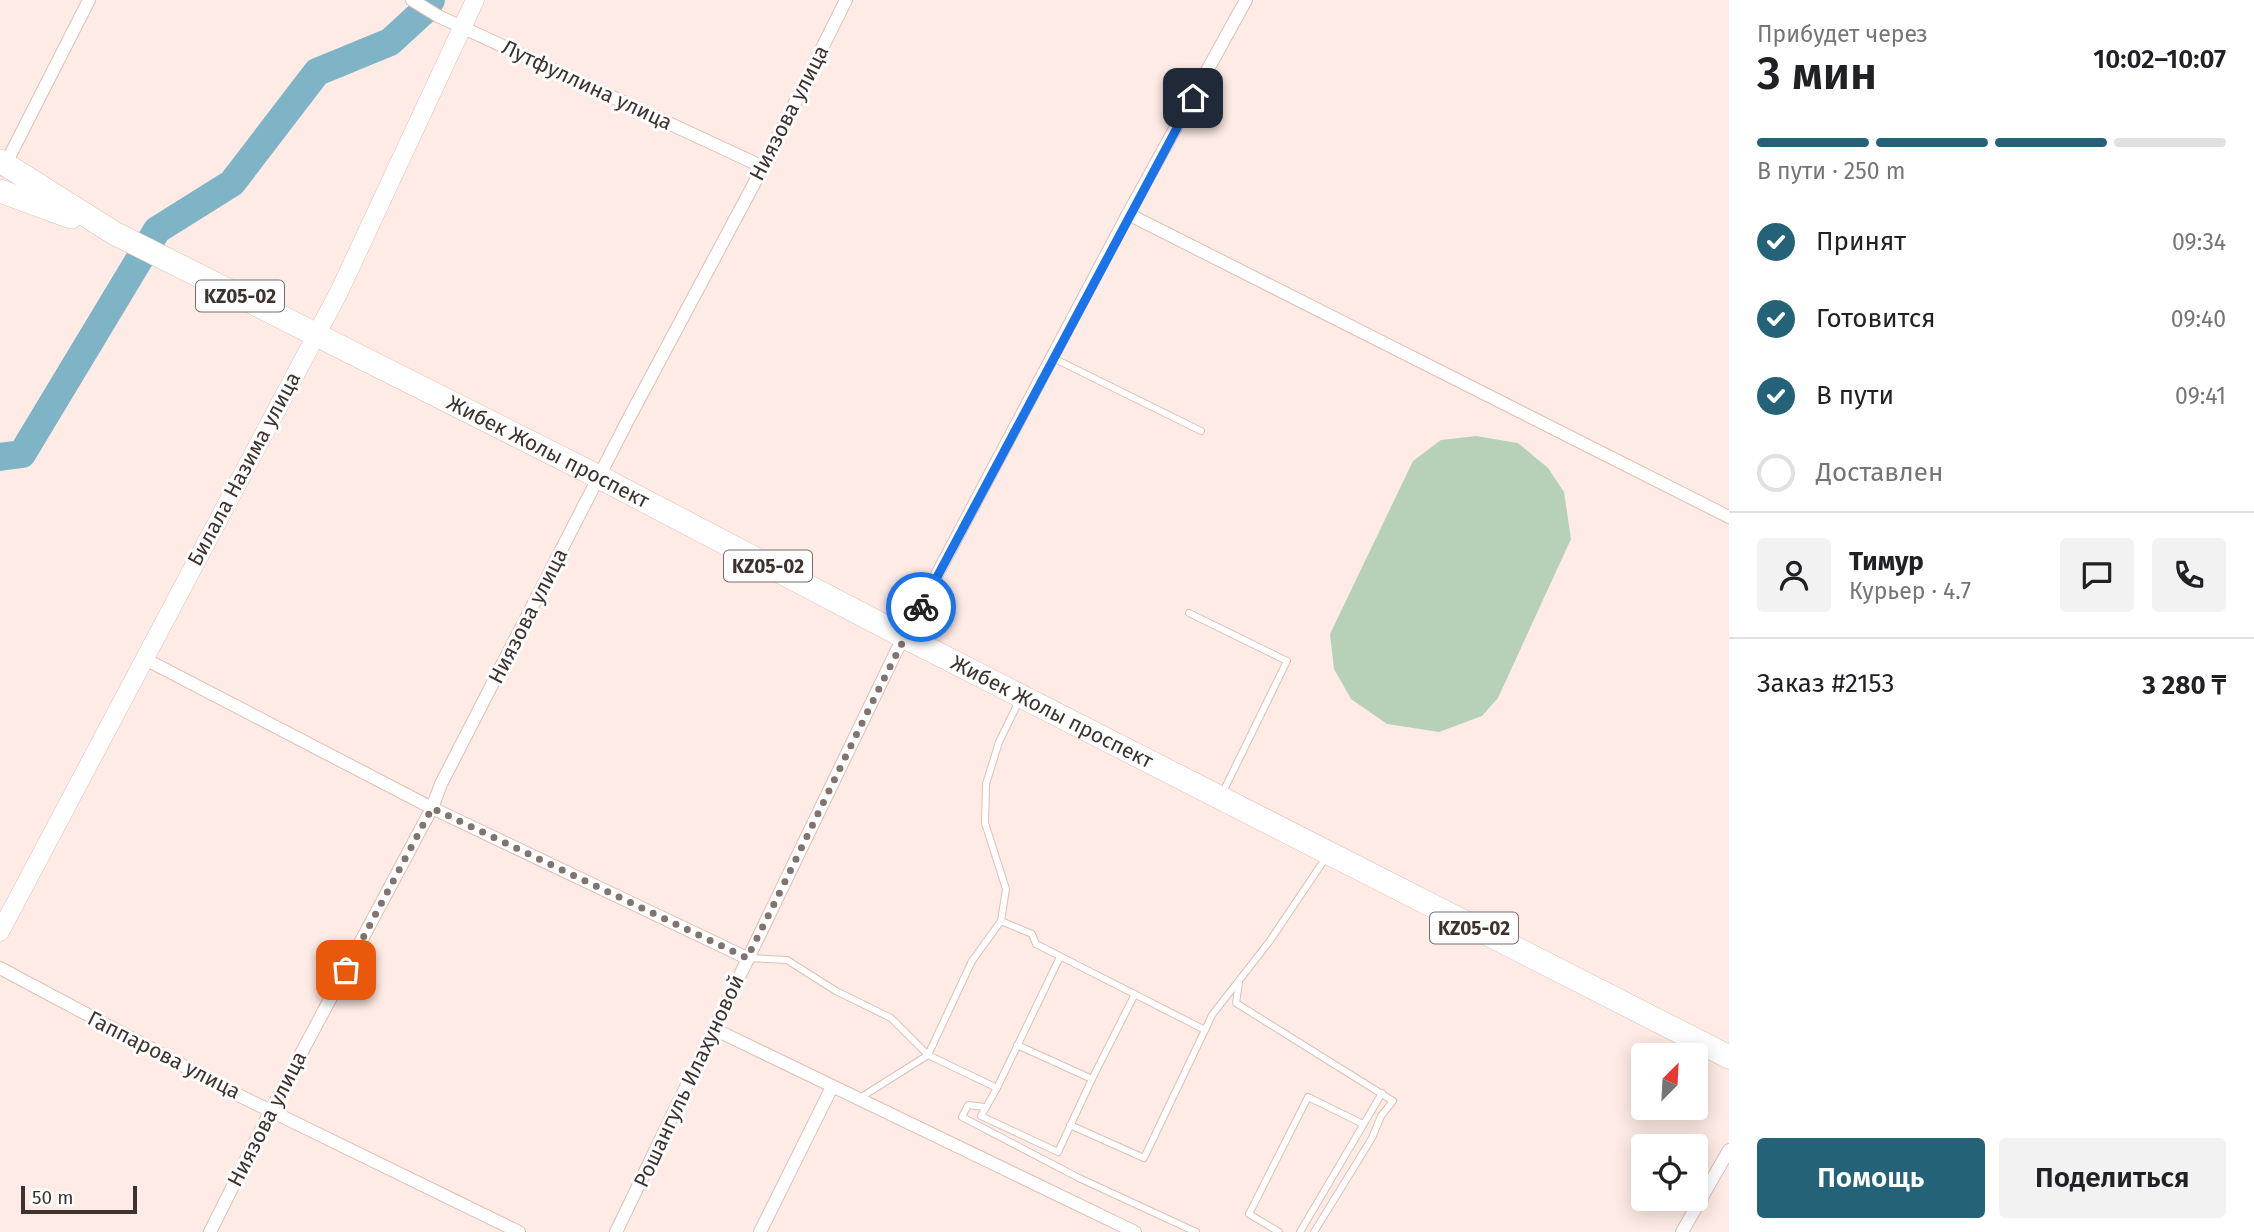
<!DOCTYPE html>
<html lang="ru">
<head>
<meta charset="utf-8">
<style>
	:root { --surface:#fff; --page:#f2f2f2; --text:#202124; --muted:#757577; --line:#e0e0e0; --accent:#246278 }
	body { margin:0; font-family:"Fira Sans",sans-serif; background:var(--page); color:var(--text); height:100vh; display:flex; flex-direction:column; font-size:26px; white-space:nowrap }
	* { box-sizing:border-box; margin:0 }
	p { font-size:23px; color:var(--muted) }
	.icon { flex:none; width:38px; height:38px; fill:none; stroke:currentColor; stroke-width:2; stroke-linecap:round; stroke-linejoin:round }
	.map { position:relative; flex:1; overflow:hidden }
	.side { display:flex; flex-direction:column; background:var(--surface); width:525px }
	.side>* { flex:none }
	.needle { width:46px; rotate:24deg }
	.tools { position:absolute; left:1631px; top:1043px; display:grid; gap:14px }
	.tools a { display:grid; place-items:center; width:77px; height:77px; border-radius:7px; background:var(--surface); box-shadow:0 4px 18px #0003; font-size:35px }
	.scale { position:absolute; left:21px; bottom:18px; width:116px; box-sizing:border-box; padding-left:7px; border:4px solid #3d322e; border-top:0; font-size:19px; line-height:24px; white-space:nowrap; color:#3d322e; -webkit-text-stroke:5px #fdfdfd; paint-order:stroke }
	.pin { position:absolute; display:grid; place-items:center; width:60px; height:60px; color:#fff; margin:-30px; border-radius:14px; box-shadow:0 4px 10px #0006 }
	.courier { position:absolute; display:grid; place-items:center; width:70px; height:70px; margin:-35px; border:5px solid #1a73e8; border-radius:50%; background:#fff; color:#222; box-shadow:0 2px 9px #0007 }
	.overview em { font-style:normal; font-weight:600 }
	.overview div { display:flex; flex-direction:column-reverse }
	.overview { display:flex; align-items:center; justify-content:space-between; height:119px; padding:0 28px }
	h1 { font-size:46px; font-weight:600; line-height:52px }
	.bar { display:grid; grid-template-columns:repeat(4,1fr); gap:10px 7px; align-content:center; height:84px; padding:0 28px }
	.bar i { height:9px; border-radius:5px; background:var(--line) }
	.bar .current { background:var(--accent) }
	.bar p { grid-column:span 4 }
	.line { display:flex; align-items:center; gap:18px; padding:0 28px; border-top:2px solid var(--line) }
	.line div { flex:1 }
	.round { display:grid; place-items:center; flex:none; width:74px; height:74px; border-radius:7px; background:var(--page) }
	ol { padding:0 28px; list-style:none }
	li { display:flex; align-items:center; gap:21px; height:77px }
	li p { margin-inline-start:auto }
	li .icon { padding:7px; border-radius:50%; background:var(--accent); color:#fff; stroke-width:4 }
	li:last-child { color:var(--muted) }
	li i { width:38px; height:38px; border:4px solid var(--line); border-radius:50% }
	.primary-button { display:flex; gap:14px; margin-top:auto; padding:14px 28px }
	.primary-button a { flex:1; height:80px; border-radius:7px; background:var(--accent); color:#fff; font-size:28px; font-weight:600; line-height:80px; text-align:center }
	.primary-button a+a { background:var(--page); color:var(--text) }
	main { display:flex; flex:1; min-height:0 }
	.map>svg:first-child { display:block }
	.green { fill:#b7d1b8 }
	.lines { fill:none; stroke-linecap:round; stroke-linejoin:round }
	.river { stroke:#7eb4c5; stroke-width:28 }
	.lane-casing { stroke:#ddc0b6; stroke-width:8 }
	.street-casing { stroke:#ddc0b6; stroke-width:14 }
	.secondary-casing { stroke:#ddc0b6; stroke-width:19 }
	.highway-casing { stroke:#ddc0b6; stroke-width:24 }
	.lane { stroke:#fff; stroke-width:6 }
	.street { stroke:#fff; stroke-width:12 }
	.secondary { stroke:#fff; stroke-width:18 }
	.highway { stroke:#fff; stroke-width:23 }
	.done { stroke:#81736e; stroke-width:7; stroke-dasharray:0 12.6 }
	.route { stroke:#1a73e8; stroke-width:9 }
	.labels { text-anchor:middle; stroke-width:6; stroke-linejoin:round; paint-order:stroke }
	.shield { fill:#fdfdfd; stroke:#776f6c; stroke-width:2 }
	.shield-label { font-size:19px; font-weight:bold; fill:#3d322e }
	.street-label { font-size:21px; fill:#3d322e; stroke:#fdfdfd }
</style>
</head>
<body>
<main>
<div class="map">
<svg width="1729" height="1232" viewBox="0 0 1729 1232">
	<rect width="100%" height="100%" fill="#feebe5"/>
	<polygon class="green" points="1476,436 1518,443 1548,468 1564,492 1571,539 1498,698 1482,716 1439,732 1387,724 1351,699 1334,669 1330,634 1413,461 1441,440"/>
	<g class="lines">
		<polyline class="river" points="0,457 22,454 157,230 232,183 317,72 390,42 426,9 431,0"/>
		<defs>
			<g id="lane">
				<polyline points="1053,358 1201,431"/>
				<polyline points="1189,613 1287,661 1222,794"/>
				<polyline points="1001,921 1006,889 985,823 986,784 999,742 1019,701"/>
				<polyline points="1060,957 997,1088 928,1055 972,961 1001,921 1032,934 1036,944 1205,1030 1212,1015 1269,942 1327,856"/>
				<polyline points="749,958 787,960 836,991 891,1018 928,1055 860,1098"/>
				<polyline points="1239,982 1236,1003 1393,1101 1381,1116 1372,1138 1314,1232"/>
				<polyline points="1017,1045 1092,1079 1135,994"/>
				<polyline points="997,1088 981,1116 1058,1152 1092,1079"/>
				<polyline points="985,1107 968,1105 962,1117 1079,1178 1196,1232"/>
				<polyline points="1070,1125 1144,1158 1205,1030"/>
				<polyline points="1279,1232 1249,1214 1308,1097 1363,1124"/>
				<polyline points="1300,1232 1382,1093"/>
			</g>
			<g id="street">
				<polyline points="412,0 438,16 763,167"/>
				<polyline points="4,167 89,0"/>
				<polyline points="1128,214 1729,517"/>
				<polyline points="145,659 432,808 747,958"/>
				<polyline points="0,968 236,1094 519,1232"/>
				<polyline points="714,1029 1135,1232"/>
				<polyline points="210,1232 272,1108 432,808 441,784 629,418 763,167 846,0"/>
				<polyline points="616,1232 896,652 1128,214 1246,0"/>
				<polyline points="760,1232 832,1087"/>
				<polyline points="1682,1232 1729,1150"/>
			</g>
			<polyline id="secondary" points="0,932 339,292 475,0"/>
			<g id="highway">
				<path id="s1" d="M0,161L114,233L599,477L905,637L1729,1057"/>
				<polyline points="0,191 71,217"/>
			</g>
		</defs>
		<use href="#lane" class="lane-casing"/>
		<use href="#street" class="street-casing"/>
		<use href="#secondary" class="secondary-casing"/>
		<use href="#highway" class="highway-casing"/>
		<use href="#lane" class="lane"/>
		<use href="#street" class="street"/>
		<use href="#secondary" class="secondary"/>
		<use href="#highway" class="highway"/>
	</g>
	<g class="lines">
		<path class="done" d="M346,970L432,808L747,958C806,842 860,722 921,607"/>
		<polyline class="route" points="921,607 1193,98"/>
	</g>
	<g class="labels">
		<g class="shield">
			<rect x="196" y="280.5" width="88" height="31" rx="5"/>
			<rect x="724" y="550.5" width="88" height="31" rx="5"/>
			<rect x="1430" y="912.5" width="88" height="31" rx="5"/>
		</g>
		<g class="shield-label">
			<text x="240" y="303">KZ05-02</text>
			<text x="768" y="573">KZ05-02</text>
			<text x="1474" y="935">KZ05-02</text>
		</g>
		<g class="street-label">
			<text transform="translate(587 85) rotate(25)" y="7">Лутфуллина улица</text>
			<text transform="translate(789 113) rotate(-63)" y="7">Ниязова улица</text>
			<text dy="7" stroke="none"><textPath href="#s1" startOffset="621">Жибек Жолы проспект</textPath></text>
			<text transform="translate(244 469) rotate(-62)" y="7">Билала Назима улица</text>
			<text transform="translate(528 616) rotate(-63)" y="7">Ниязова улица</text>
			<text dy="7" stroke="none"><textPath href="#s1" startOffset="1188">Жибек Жолы проспект</textPath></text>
			<text transform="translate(164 1055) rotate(27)" y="7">Гаппарова улица</text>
			<text transform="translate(689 1081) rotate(-65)" y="7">Рошангуль Илахуновой</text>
			<text transform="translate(267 1119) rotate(-63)" y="7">Ниязова улица</text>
		</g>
	</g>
</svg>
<div class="tools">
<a><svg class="needle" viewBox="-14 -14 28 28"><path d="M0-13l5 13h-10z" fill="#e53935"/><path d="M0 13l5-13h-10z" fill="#757577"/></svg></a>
<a><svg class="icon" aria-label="locate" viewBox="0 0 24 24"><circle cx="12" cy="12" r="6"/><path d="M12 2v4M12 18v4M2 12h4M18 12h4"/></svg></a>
</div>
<div class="scale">50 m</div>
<div class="pin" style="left:346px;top:970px;background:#ea580c"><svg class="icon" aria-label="bag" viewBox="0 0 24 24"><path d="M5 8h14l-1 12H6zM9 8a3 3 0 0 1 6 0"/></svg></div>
<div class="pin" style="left:1193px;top:98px;background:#1f2937"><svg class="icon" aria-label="home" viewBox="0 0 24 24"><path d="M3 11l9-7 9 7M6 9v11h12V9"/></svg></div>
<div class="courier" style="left:921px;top:607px"><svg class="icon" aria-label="bike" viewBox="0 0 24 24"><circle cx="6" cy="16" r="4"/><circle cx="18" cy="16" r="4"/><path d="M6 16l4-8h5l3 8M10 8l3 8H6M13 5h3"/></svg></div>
</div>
<section class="side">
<div class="overview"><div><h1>3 мин</h1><p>Прибудет через</p></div><em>10:02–10:07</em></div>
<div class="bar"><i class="current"></i><i class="current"></i><i class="current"></i><i></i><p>В пути · 250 m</p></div>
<ol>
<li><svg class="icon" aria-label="check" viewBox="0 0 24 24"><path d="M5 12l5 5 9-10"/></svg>Принят<p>09:34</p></li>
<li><svg class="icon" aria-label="check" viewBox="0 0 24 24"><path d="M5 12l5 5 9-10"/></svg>Готовится<p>09:40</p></li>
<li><svg class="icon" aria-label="check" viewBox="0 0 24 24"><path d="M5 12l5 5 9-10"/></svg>В пути<p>09:41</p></li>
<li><i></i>Доставлен</li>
</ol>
<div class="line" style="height:126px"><a class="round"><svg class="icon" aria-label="person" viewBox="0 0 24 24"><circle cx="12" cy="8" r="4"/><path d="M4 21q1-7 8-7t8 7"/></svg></a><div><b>Тимур</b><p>Курьер · 4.7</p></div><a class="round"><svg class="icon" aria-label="chat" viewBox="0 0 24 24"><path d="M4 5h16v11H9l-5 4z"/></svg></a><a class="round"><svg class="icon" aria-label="phone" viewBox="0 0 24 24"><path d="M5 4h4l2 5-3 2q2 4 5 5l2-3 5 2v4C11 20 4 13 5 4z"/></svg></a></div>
<div class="line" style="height:91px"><div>Заказ #2153</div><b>3 280 ₸</b></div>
<div class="primary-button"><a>Помощь</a><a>Поделиться</a></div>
</section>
</main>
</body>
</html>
